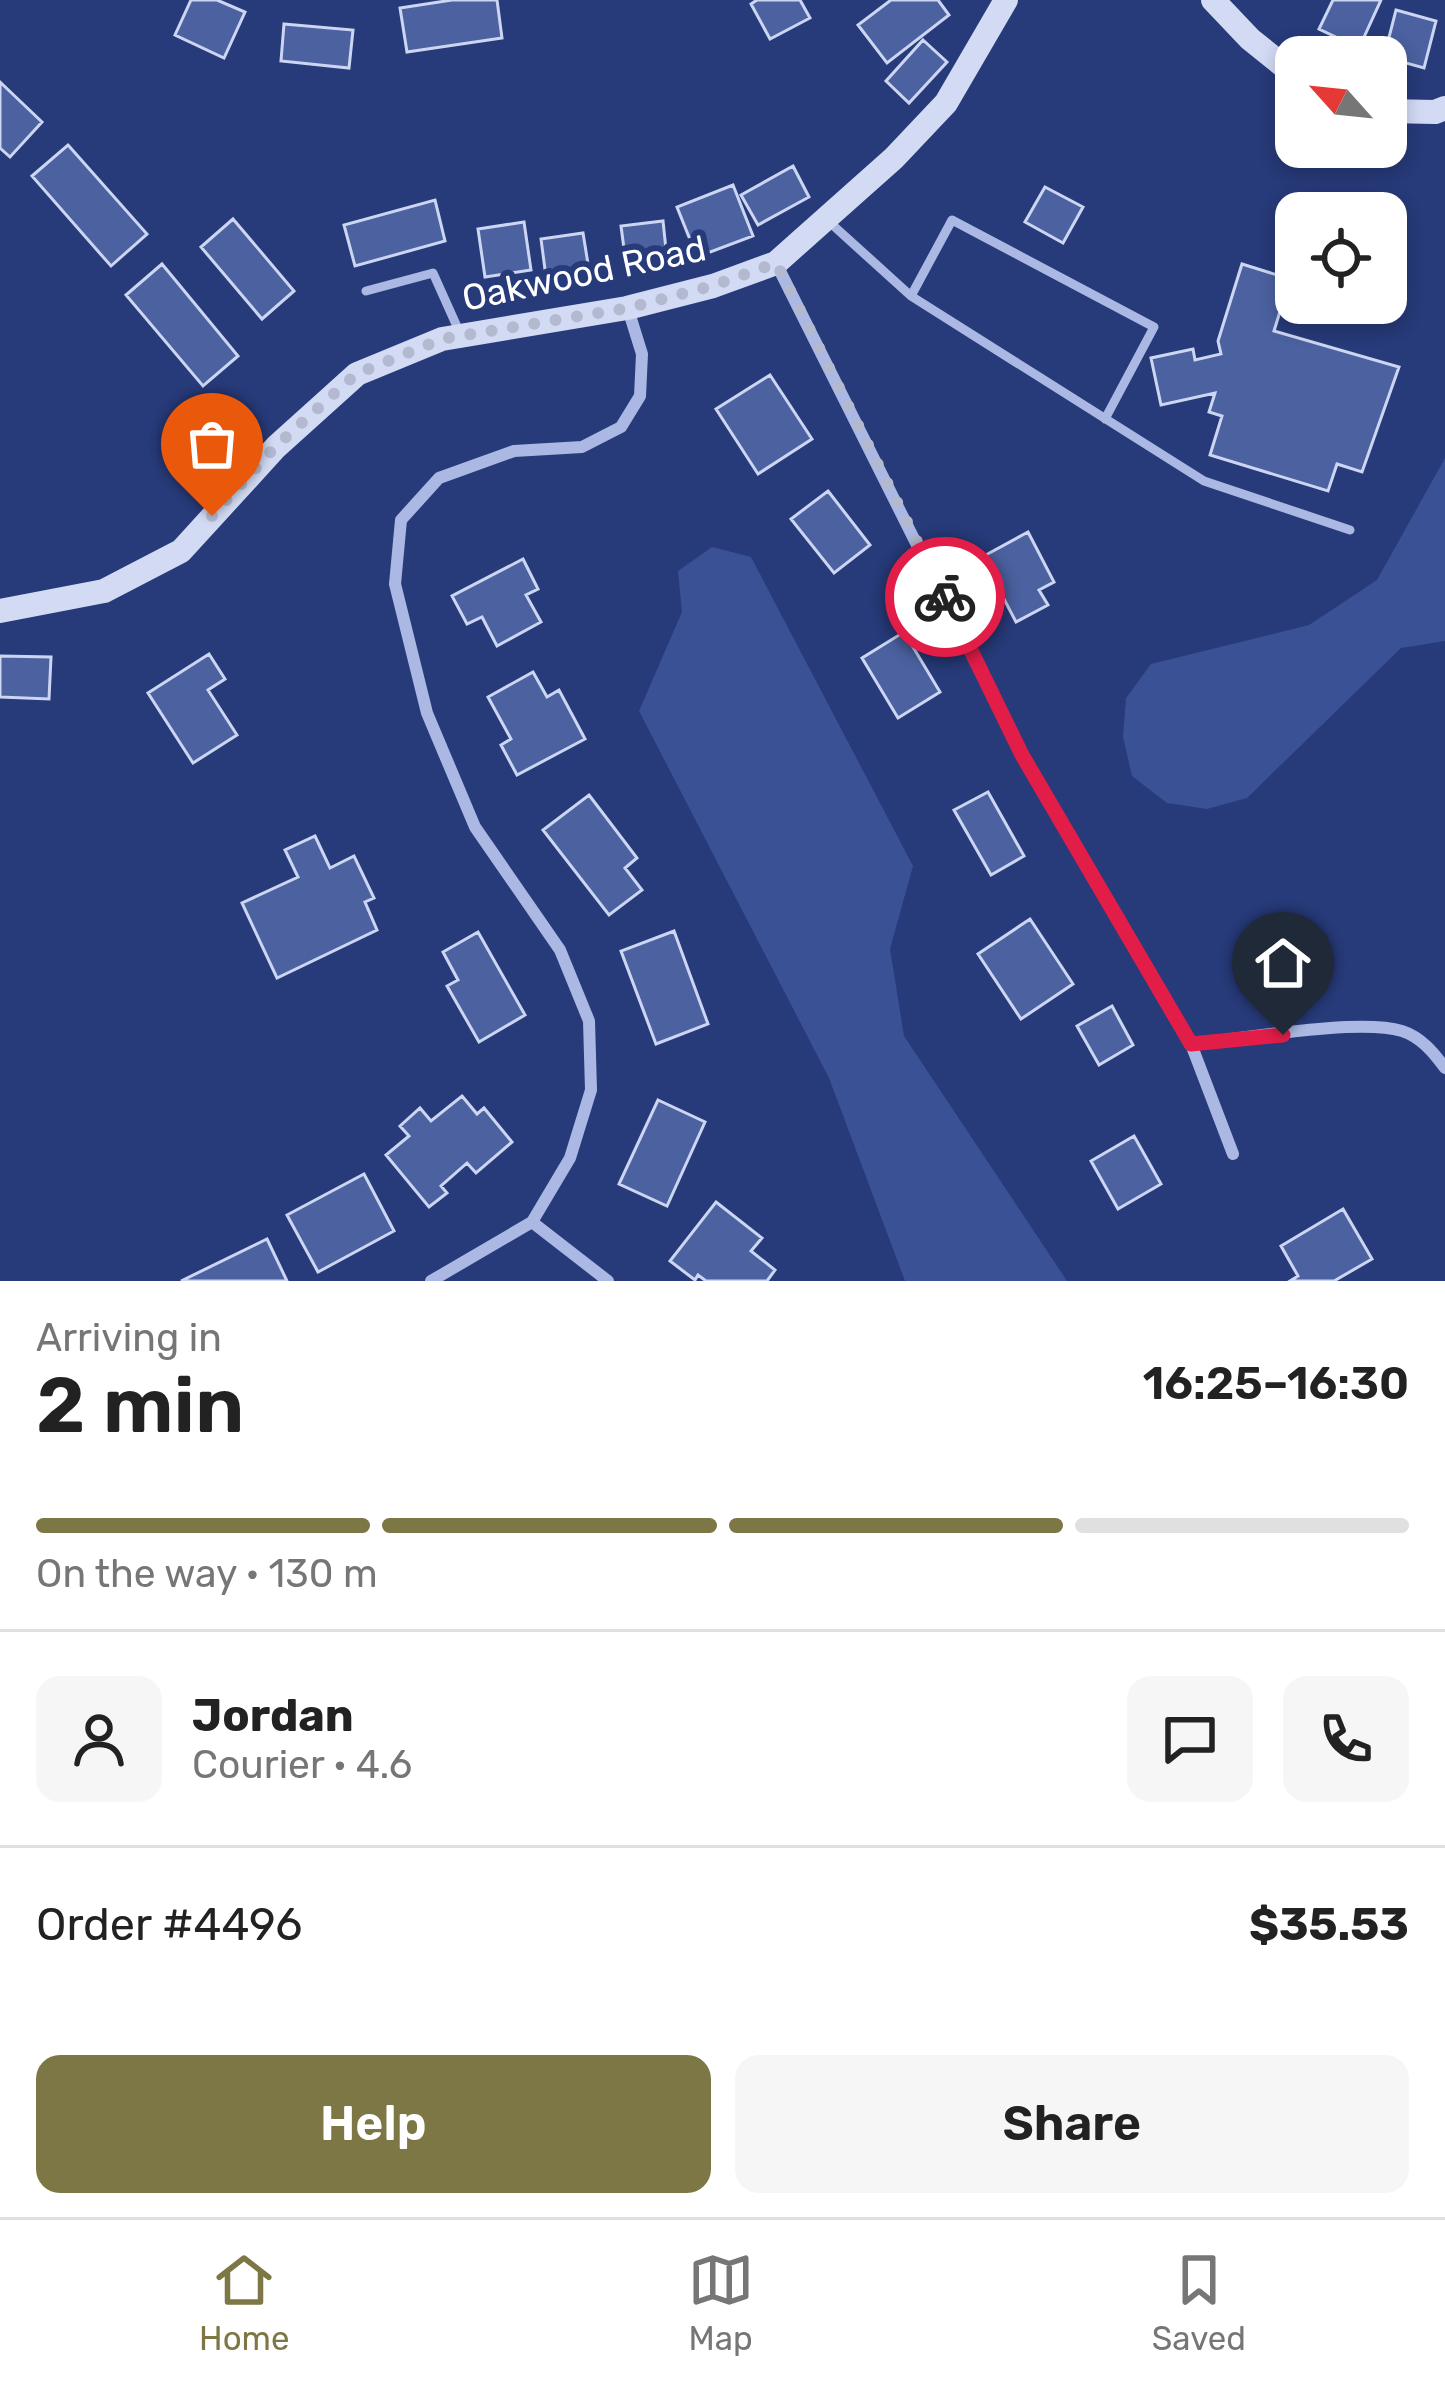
<!DOCTYPE html>
<html lang="en">
<head>
<meta charset="utf-8">
<style>
  :root { --surface:#fff; --page:#f6f6f6; --text:#222; --muted:#767676; --line:#e0e0e0; --accent:#7c7745 }
  body { margin:0; font-family:Rubik,sans-serif; background:var(--page); color:var(--text); height:100vh; display:flex; flex-direction:column; font-size:45px; white-space:nowrap }
  * { box-sizing:border-box; margin:0 }
  p { font-size:39px; color:var(--muted) }
  .icon { flex:none; width:66px; height:66px; fill:none; stroke:currentColor; stroke-width:2; stroke-linecap:round; stroke-linejoin:round }
  .map { position:relative; height:1281px; overflow:hidden }
  .side { display:flex; flex-direction:column; background:var(--surface); flex:1 }
  .side>* { flex:none }
  .needle { width:78px; rotate:297deg }
  .fabs { position:absolute; left:1275px; top:36px; display:grid; gap:24px }
  .fabs a { display:grid; place-items:center; width:132px; height:132px; border-radius:24px; background:var(--surface); box-shadow:0 6px 18px #0003; font-size:60px }
  .pin { position:absolute; display:grid; place-items:center; width:102px; height:102px; color:#fff; margin:-123px -51px; border-radius:50% 50% 50% 0; rotate:-45deg; box-shadow:0 0 12px #0007 }
  .pin .icon { rotate:45deg }
  .courier { position:absolute; display:grid; place-items:center; width:120px; height:120px; margin:-60px; border:9px solid #e11d48; border-radius:50%; background:#fff; color:#222; box-shadow:0 3px 15px #0007 }
  .summary em { font-style:normal; font-weight:600 }
  .summary div { display:flex; flex-direction:column-reverse }
  .summary { display:flex; align-items:center; justify-content:space-between; height:204px; padding:0 36px }
  h1 { font-size:78px; font-weight:600; line-height:90px }
  .bar { display:grid; grid-template-columns:repeat(4,1fr); gap:18px 12px; align-content:center; height:144px; padding:0 36px }
  .bar i { height:15px; border-radius:9px; background:var(--line) }
  .bar .on { background:var(--accent) }
  .bar p { grid-column:span 4 }
  .line { display:flex; align-items:center; gap:30px; padding:0 36px; border-top:3px solid var(--line) }
  .line div { flex:1 }
  .round { display:grid; place-items:center; flex:none; width:126px; height:126px; border-radius:24px; background:var(--page) }
  .button { display:flex; gap:24px; margin-top:auto; padding:24px 36px }
  .button a { flex:1; height:138px; border-radius:24px; background:var(--accent); color:#fff; font-size:48px; font-weight:600; line-height:138px; text-align:center }
  .button a+a { background:var(--page); color:var(--text) }
  .dock { display:flex; justify-content:space-around; align-items:center; height:168px; border-top:3px solid var(--line); background:var(--surface); font-size:33px; color:var(--muted) }
  .dock a { display:grid; justify-items:center; gap:6px }
  .dock .on { color:var(--accent) }
  .map>svg:first-child { display:block }
  .green { fill:#3b5196 }
  .building { fill:#4b61a0; stroke:#ccd6f3; stroke-width:3 }
  .lines { fill:none; stroke-linecap:round; stroke-linejoin:round }
  .lane { stroke:#aab8e3; stroke-width:9 }
  .street { stroke:#aab8e3; stroke-width:12 }
  .secondary { stroke:#d2daf4; stroke-width:24 }
  .done { stroke:#b3bad0; stroke-width:12; stroke-dasharray:0 21.6 }
  .route { stroke:#e11d48; stroke-width:15 }
  .labels { text-anchor:middle; dominant-baseline:central; stroke-width:12; stroke-linejoin:round; paint-order:stroke }
  .street-label { font-size:36px; fill:#fff; stroke:#273a79 }
</style>
</head>
<body>
<div class="map">
<svg width="1445" height="1281" viewBox="0 0 1445 1281">
  <rect width="100%" height="100%" fill="#273a79"/>
  <path class="green" d="M 1445,458 L 1445,641 L 1401,648 L 1247,798 L 1207,809 L 1167,803 L 1132,776 L 1123,737 L 1126,698 L 1151,664 L 1309,625 L 1377,580 Z
    M 712,547 L 751,557 L 913,866 L 890,949 L 904,1036 L 1067,1281 L 905,1281 L 829,1078 L 639,711 L 682,612 L 678,571 Z"/>
  <path class="building" d="M 191,0 L 217,0 L 245,12 L 224,58 L 175,35 Z
    M 452,0 L 497,0 L 502,38 L 407,52 L 400,8 Z
    M 757,0 L 800,0 L 810,18 L 770,39 L 751,4 Z
    M 891,0 L 938,0 L 949,15 L 887,63 L 858,25 Z
    M 1333,0 L 1381,0 L 1359,48 L 1319,29 Z
    M 1396,10 L 1436,21 L 1424,68 L 1384,57 Z
    M 284,24 L 353,30 L 349,68 L 281,61 Z
    M 923,40 L 947,62 L 909,103 L 886,81 Z
    M 0,82 L 42,122 L 10,157 L 0,148 Z
    M 68,145 L 147,234 L 111,266 L 32,176 Z
    M 793,166 L 809,197 L 758,225 L 741,195 Z
    M 733,185 L 753,236 L 697,257 L 677,207 Z
    M 1045,187 L 1083,207 L 1063,243 L 1025,222 Z
    M 435,200 L 445,241 L 355,266 L 344,225 Z
    M 233,219 L 294,291 L 262,319 L 201,247 Z
    M 663,221 L 667,259 L 626,264 L 621,226 Z
    M 524,222 L 531,270 L 485,277 L 478,229 Z
    M 583,233 L 589,270 L 546,277 L 541,239 Z
    M 162,264 L 238,356 L 203,386 L 126,295 Z
    M 1242,264 L 1290,279 L 1274,331 L 1399,367 L 1362,472 L 1337,464 L 1328,491 L 1210,455 L 1222,416 L 1209,412 L 1215,393 L 1161,405 L 1151,358 L 1193,349 L 1195,360 L 1221,354 L 1218,341 Z
    M 770,375 L 812,439 L 758,474 L 716,409 Z
    M 828,491 L 870,545 L 834,573 L 791,519 Z
    M 1028,532 L 1054,582 L 1039,590 L 1048,605 L 1016,622 L 982,557 Z
    M 523,559 L 538,589 L 526,595 L 541,622 L 497,646 L 482,617 L 467,624 L 452,596 Z
    M 904,632 L 940,692 L 898,718 L 862,658 Z
    M 209,654 L 225,679 L 208,690 L 237,735 L 193,763 L 148,693 Z
    M 0,656 L 51,657 L 49,699 L 0,697 Z
    M 533,672 L 547,697 L 559,690 L 585,739 L 517,775 L 501,745 L 511,739 L 488,697 Z
    M 988,792 L 1024,856 L 991,875 L 954,810 Z
    M 589,795 L 637,858 L 625,868 L 642,890 L 609,915 L 543,830 Z
    M 315,836 L 330,868 L 354,856 L 374,898 L 365,902 L 377,930 L 277,978 L 242,903 L 298,877 L 285,850 Z
    M 1030,919 L 1073,984 L 1021,1019 L 978,954 Z
    M 674,931 L 708,1024 L 656,1044 L 621,951 Z
    M 478,932 L 525,1015 L 479,1042 L 447,986 L 458,980 L 443,952 Z
    M 1112,1006 L 1133,1045 L 1099,1065 L 1077,1026 Z
    M 462,1096 L 477,1114 L 484,1108 L 512,1142 L 476,1173 L 467,1163 L 441,1186 L 447,1193 L 429,1207 L 386,1155 L 409,1136 L 400,1126 L 420,1108 L 431,1121 Z
    M 658,1100 L 705,1122 L 667,1206 L 619,1184 Z
    M 1134,1136 L 1161,1184 L 1118,1209 L 1091,1161 Z
    M 364,1174 L 394,1231 L 318,1272 L 287,1215 Z
    M 716,1202 L 762,1238 L 751,1251 L 775,1270 L 767,1281 L 706,1281 L 698,1275 L 695,1280 L 670,1261 Z
    M 1343,1209 L 1372,1259 L 1334,1281 L 1290,1281 L 1298,1276 L 1281,1246 Z
    M 267,1239 L 287,1281 L 181,1281 Z"/>
  <g class="lines">
    <path class="lane" d="M 826,219 L 911,296 L 1204,481 L 1350,530
      M 366,291 L 433,273 L 459,331
      M 911,296 L 952,220 L 1154,327 L 1105,419"/>
    <path class="street" d="M 776,263 L 1022,755 L 1191,1044 L 1233,1154
      M 1191,1044 C 1242,1039 1358,1018 1402,1031 C 1421,1037 1434,1053 1445,1068
      M 532,1222 L 608,1281
      M 431,1281 L 532,1222 L 570,1158 L 591,1090 L 589,1021 L 560,950 L 475,827 L 427,713 L 395,584 L 401,520 L 439,478 L 514,451 L 582,447 L 621,427 L 640,396 L 642,354 L 628,309"/>
    <path class="secondary" d="M 1213,0 L 1250,39 L 1296,76
      M 1386,111 L 1435,112 L 1445,108
      M 0,611 L 104,591 L 181,551 L 276,447 L 357,374 L 442,339 L 627,308 L 713,286 L 776,263 L 894,158 L 946,103 L 1006,0"/>
  </g>
  <g class="lines">
    <path class="done" d="M 212,516 L 275,447 L 356,374 L 442,339 L 628,308 L 712,286 L 776,263 L 945,597"/>
    <path class="route" d="M 945,597 L 1022,755 L 1191,1044 L 1283,1035"/>
  </g>
  <g class="labels">
    <g class="street-label">
      <text transform="translate(584 273) rotate(-12)">Oakwood Road</text>
    </g>
  </g>
</svg>
<div class="fabs">
<a><svg class="needle" viewBox="-14 -14 28 28"><path d="M0-13l5 13h-10z" fill="#e53935"/><path d="M0 13l5-13h-10z" fill="#767676"/></svg></a>
<a><svg class="icon" aria-label="locate" viewBox="0 0 24 24"><circle cx="12" cy="12" r="6"/><path d="M12 2v4M12 18v4M2 12h4M18 12h4"/></svg></a>
</div>
<div class="pin" style="left:212px;top:516px;background:#ea580c"><svg class="icon" aria-label="bag" viewBox="0 0 24 24"><path d="M5 8h14l-1 12H6zM9 8a3 3 0 0 1 6 0"/></svg></div>
<div class="pin" style="left:1283px;top:1035px;background:#1f2937"><svg class="icon" aria-label="home" viewBox="0 0 24 24"><path d="M3 11l9-7 9 7M6 9v11h12V9"/></svg></div>
<div class="courier" style="left:945px;top:597px"><svg class="icon" aria-label="bike" viewBox="0 0 24 24"><circle cx="6" cy="16" r="4"/><circle cx="18" cy="16" r="4"/><path d="M6 16l4-8h5l3 8M10 8l3 8H6M13 5h3"/></svg></div>
</div>
<section class="side">
<div class="summary"><div><h1>2 min</h1><p>Arriving in</p></div><em>16:25–16:30</em></div>
<div class="bar"><i class="on"></i><i class="on"></i><i class="on"></i><i></i><p>On the way · 130 m</p></div>
<div class="line" style="height:216px"><a class="round"><svg class="icon" aria-label="person" viewBox="0 0 24 24"><circle cx="12" cy="8" r="4"/><path d="M4 21q1-7 8-7t8 7"/></svg></a><div><b>Jordan</b><p>Courier · 4.6</p></div><a class="round"><svg class="icon" aria-label="chat" viewBox="0 0 24 24"><path d="M4 5h16v11H9l-5 4z"/></svg></a><a class="round"><svg class="icon" aria-label="phone" viewBox="0 0 24 24"><path d="M5 4h4l2 5-3 2q2 4 5 5l2-3 5 2v4C11 20 4 13 5 4z"/></svg></a></div>
<div class="line" style="height:156px"><div>Order #4496</div><b>$35.53</b></div>
<div class="button"><a>Help</a><a>Share</a></div>
</section>
<nav class="dock">
<a class="on"><svg class="icon" aria-label="home" viewBox="0 0 24 24"><path d="M3 11l9-7 9 7M6 9v11h12V9"/></svg>Home</a>
<a><svg class="icon" aria-label="map" viewBox="0 0 24 24"><path d="M3 6l6-2 6 2 6-2v14l-6 2-6-2-6 2zM9 4v14M15 6v14"/></svg>Map</a>
<a><svg class="icon" aria-label="saved" viewBox="0 0 24 24"><path d="M7 4h10v16l-5-4-5 4z"/></svg>Saved</a>
</nav>
</body>
</html>
